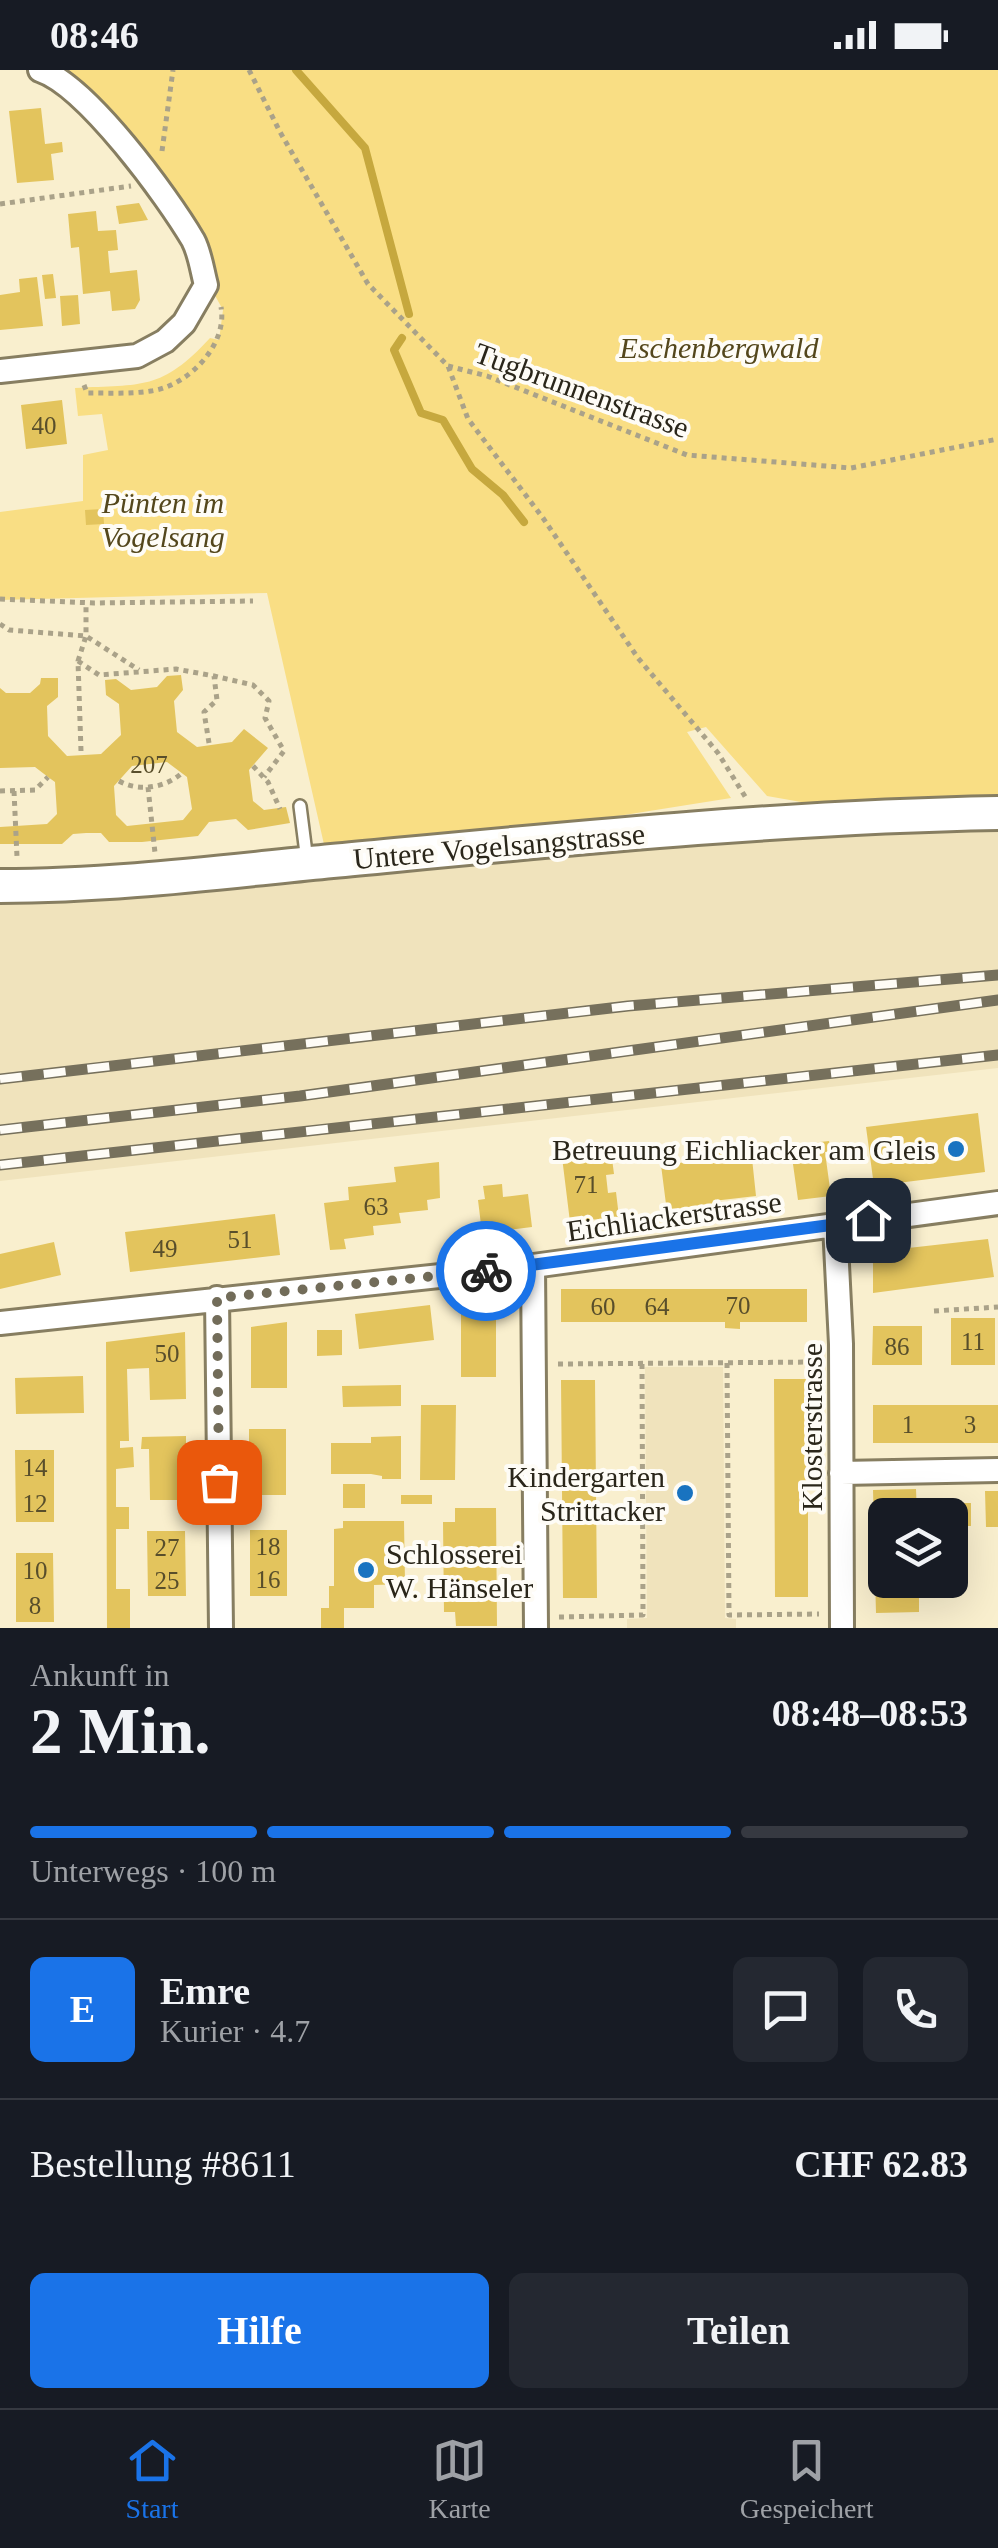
<!DOCTYPE html>
<html lang="de">
<head>
<meta charset="utf-8">
<style>
  :root { --surface:#171b24; --page:#242831; --text:#f1f3f6; --muted:#9ea1a6; --line:#363941; --accent:#1a73e8 }
  body { margin:0; font-family:Georgia,serif; background:var(--page); color:var(--text); height:100vh; display:flex; flex-direction:column; font-size:38px; white-space:nowrap }
  * { box-sizing:border-box; margin:0 }
  p { font-size:32px; color:var(--muted) }
  .icon { flex:none; width:55px; height:55px; fill:none; stroke:currentColor; stroke-width:2; stroke-linecap:round; stroke-linejoin:round }
  .map { position:relative; height:1558px; overflow:hidden }
  .side { display:flex; flex-direction:column; background:var(--surface); flex:1 }
  .side>* { flex:none }
  .tools { position:absolute; left:868px; top:1428px; display:grid; gap:20px }
  .tools a { display:grid; place-items:center; width:100px; height:100px; border-radius:15px; background:var(--surface); box-shadow:0 10px 40px #0002; font-size:50px }
  .pin { position:absolute; display:grid; place-items:center; width:85px; height:85px; color:#fff; margin:-42px; border-radius:20px; box-shadow:0 5px 15px #0006 }
  .courier { position:absolute; display:grid; place-items:center; width:100px; height:100px; margin:-50px; border:8px solid #1a73e8; border-radius:50%; background:#fff; color:#222; box-shadow:0 2px 12px #0007 }
  .overview em { font-style:normal; font-weight:700 }
  .overview div { display:flex; flex-direction:column-reverse }
  .overview { display:flex; align-items:center; justify-content:space-between; height:170px; padding:0 30px }
  h1 { font-size:65px; font-weight:700; line-height:75px }
  .bar { display:grid; grid-template-columns:repeat(4,1fr); gap:15px 10px; align-content:center; height:120px; padding:0 30px }
  .bar i { height:12px; border-radius:8px; background:var(--line) }
  .bar .current { background:var(--accent) }
  .bar p { grid-column:span 4 }
  .line { display:flex; align-items:center; gap:25px; padding:0 30px; border-top:2px solid var(--line) }
  .line div { flex:1 }
  .round { display:grid; place-items:center; flex:none; width:105px; height:105px; border-radius:15px; background:var(--page) }
  .action { display:flex; gap:20px; margin-top:auto; padding:20px 30px }
  .action a { flex:1; height:115px; border-radius:15px; background:var(--accent); color:#fff; font-size:40px; font-weight:700; line-height:115px; text-align:center }
  .action a+a { background:var(--page); color:var(--text) }
  .status { display:flex; justify-content:space-between; align-items:center; height:70px; padding:0 50px; background:var(--surface); direction:ltr }
  .status svg { height:28px; fill:currentColor }
  .menu { display:flex; justify-content:space-around; align-items:center; height:140px; border-top:2px solid var(--line); background:var(--surface); font-size:28px; color:var(--muted) }
  .menu a { display:grid; justify-items:center; gap:5px }
  .menu .current { color:var(--accent) }
  .map>svg:first-child { display:block }
  .built { fill:#f0e3bc }
  .green { fill:#f9de84 }
  .lines { fill:none; stroke-linecap:round; stroke-linejoin:round }
  .stream { stroke:#c6a83e; stroke-width:8 }
  .building { fill:#e3c45d; fill-rule:evenodd }
  .lane-casing { stroke:#877e61; stroke-width:16 }
  .street-casing { stroke:#877e61; stroke-width:28 }
  .secondary-casing { stroke:#877e61; stroke-width:38 }
  .path { stroke:#aaa289; stroke-width:5; stroke-dasharray:5 5; stroke-linecap:butt }
  .lane { stroke:#fff; stroke-width:11 }
  .street { stroke:#fff; stroke-width:22 }
  .secondary { stroke:#fff; stroke-width:32 }
  .rail-casing { stroke:#76705c; stroke-width:11 }
  .rail { stroke:#fefcf6; stroke-width:8; stroke-dasharray:22; stroke-linecap:butt }
  .done { stroke:#726c59; stroke-width:10; stroke-dasharray:0 18 }
  .route { stroke:#1a73e8; stroke-width:12 }
  .poi-dot { fill:#1973c0; stroke:#fefcf6; stroke-width:4 }
  .labels { text-anchor:middle; dominant-baseline:central; stroke-width:8; stroke-linejoin:round; paint-order:stroke }
  .number-label { font-size:25px; fill:#584e2b }
  .park-label { font-size:30px; font-style:italic; fill:#54471c; stroke:#fefcf6 }
  .street-label { font-size:30px; fill:#2a261a; stroke:#fefcf6 }
  .poi-label { font-size:30px; fill:#2a261a; stroke:#fefcf6; text-anchor:end }
</style>
</head>
<body>
<div class="status"><b>08:46</b><svg viewBox="0 0 49 12"><path d="M0 12V9h3v3zM5 12V6h3v6zM10 12V3h3v9zM15 12V0h3v12zM26 1h20v11H26zM47 4h2v5h-2z"/></svg></div>
<div class="map">
<svg width="998" height="1558" viewBox="0 0 998 1558">
  <rect width="100%" height="100%" fill="#f9efce"/>
  <path class="built" d="M 998,743 L 998,998 L 0,1111 L 0,816 Z
    M 645,1297 L 723,1297 L 725,1548 L 736,1549 L 736,1558 L 627,1558 L 627,1549 L 647,1548 Z"/>
  <path class="green" d="M 40,0 L 998,0 L 998,743 L 875,745 L 767,726 L 706,657 L 687,662 L 731,728 L 328,792 L 267,523 L 0,530 L 0,442 L 83,431 L 83,385 L 108,380 L 102,344 L 78,346 L 75,318 C 143,314 161,321 210,268 L 219,270 L 223,240 L 153,113 Z"/>
  <g class="lines">
    <path class="stream" d="M 296,0 L 365,78 L 409,244
      M 402,268 L 394,280 L 421,343 L 443,350 L 472,399 L 503,425 L 524,452"/>
  </g>
  <path class="building" d="M 41,38 L 45,74 L 62,72 L 63,82 L 51,84 L 54,110 L 17,113 L 9,41 Z
    M 139,133 L 148,150 L 119,154 L 116,136 Z
    M 96,141 L 98,161 L 116,160 L 118,180 L 108,181 L 110,203 L 137,200 L 140,230 L 135,239 L 112,241 L 110,221 L 83,224 L 79,177 L 71,178 L 68,144 Z
    M 53,204 L 56,228 L 45,229 L 42,205 Z
    M 37,207 L 43,256 L 0,260 L 0,225 L 20,222 L 19,209 Z
    M 78,225 L 80,254 L 62,256 L 60,226 Z
    M 62,330 L 67,374 L 26,379 L 21,335 Z
    M 103,439 L 104,454 L 86,455 L 85,440 Z
    M 181,605 L 183,620 L 174,631 L 177,662 L 197,677 L 232,672 L 244,659 L 268,678 L 249,700 L 253,731 L 264,740 L 286,737 L 290,753 L 248,760 L 236,749 L 209,752 L 198,766 L 142,772 L 109,772 L 101,763 L 86,763 L 73,764 L 62,774 L 0,774 L 0,757 L 47,754 L 57,744 L 55,712 L 48,707 L 35,697 L 0,698 L 0,618 L 6,623 L 30,623 L 40,614 L 41,608 L 58,608 L 58,627 L 47,636 L 48,666 L 67,686 L 101,684 L 121,665 L 119,634 L 106,625 L 105,610 L 116,609 L 131,620 L 157,617 L 167,606 ZM 167,692 L 187,707 L 192,739 L 183,750 L 127,756 L 116,745 L 114,716 L 132,696 Z
    M 978,1043 L 985,1102 L 874,1116 L 866,1057 Z
    M 829,1071 L 831,1082 L 825,1082 L 831,1126 L 798,1130 L 792,1087 L 812,1084 L 811,1073 Z
    M 751,1079 L 756,1126 L 713,1131 L 714,1137 L 667,1142 L 661,1095 L 706,1090 L 706,1085 Z
    M 611,1081 L 614,1104 L 606,1105 L 608,1123 L 616,1122 L 619,1147 L 570,1152 L 562,1087 Z
    M 439,1092 L 440,1128 L 427,1130 L 428,1140 L 399,1143 L 401,1153 L 373,1156 L 374,1165 L 344,1169 L 346,1179 L 330,1180 L 324,1133 L 349,1130 L 348,1117 L 396,1112 L 394,1097 Z
    M 502,1114 L 503,1127 L 528,1124 L 532,1157 L 482,1163 L 478,1130 L 485,1129 L 483,1116 Z
    M 275,1144 L 280,1185 L 130,1202 L 125,1162 Z
    M 988,1169 L 994,1207 L 873,1223 L 873,1182 Z
    M 54,1172 L 61,1205 L 0,1219 L 0,1184 Z
    M 561,1219 L 807,1219 L 807,1252 L 740,1252 L 740,1259 L 725,1258 L 725,1252 L 561,1252 Z
    M 461,1231 L 496,1231 L 496,1307 L 461,1307 Z
    M 430,1235 L 434,1270 L 359,1279 L 355,1244 Z
    M 951,1248 L 995,1248 L 995,1295 L 951,1295 Z
    M 287,1252 L 287,1318 L 251,1318 L 251,1257 Z
    M 873,1256 L 922,1256 L 922,1295 L 872,1295 Z
    M 317,1260 L 342,1260 L 342,1285 L 317,1286 Z
    M 185,1262 L 186,1329 L 150,1330 L 149,1298 L 127,1299 L 129,1371 L 120,1371 L 120,1378 L 133,1377 L 134,1397 L 116,1399 L 116,1437 L 129,1437 L 129,1459 L 116,1459 L 116,1519 L 130,1519 L 130,1558 L 107,1558 L 106,1272 Z
    M 83,1306 L 84,1343 L 16,1344 L 15,1308 Z
    M 774,1309 L 808,1309 L 808,1527 L 775,1527 Z
    M 561,1310 L 595,1310 L 597,1528 L 563,1528 Z
    M 401,1315 L 401,1336 L 343,1337 L 342,1316 Z
    M 421,1335 L 456,1335 L 455,1410 L 420,1410 Z
    M 873,1335 L 998,1335 L 998,1373 L 873,1373 Z
    M 249,1359 L 286,1359 L 286,1425 L 249,1425 Z
    M 186,1366 L 186,1430 L 150,1430 L 149,1379 L 141,1379 L 142,1367 Z
    M 401,1366 L 401,1409 L 382,1409 L 382,1406 L 371,1404 L 331,1404 L 331,1373 L 371,1373 L 371,1367 Z
    M 15,1380 L 54,1380 L 54,1452 L 16,1452 Z
    M 343,1414 L 365,1414 L 365,1438 L 343,1438 Z
    M 916,1419 L 917,1445 L 885,1445 L 885,1456 L 874,1456 L 873,1420 Z
    M 985,1421 L 998,1421 L 998,1457 L 986,1457 Z
    M 401,1425 L 432,1425 L 432,1434 L 401,1434 Z
    M 952,1433 L 971,1433 L 971,1456 L 953,1456 Z
    M 455,1438 L 496,1438 L 497,1556 L 456,1556 L 455,1542 L 444,1542 L 443,1452 L 455,1452 Z
    M 343,1451 L 404,1451 L 405,1514 L 374,1515 L 374,1538 L 344,1538 L 344,1558 L 321,1558 L 321,1538 L 329,1538 L 329,1516 L 334,1516 L 334,1459 L 343,1458 Z
    M 250,1460 L 287,1460 L 287,1526 L 250,1526 Z
    M 147,1461 L 185,1461 L 186,1526 L 148,1526 Z
    M 16,1483 L 53,1483 L 54,1552 L 16,1552 Z
    M 875,1507 L 919,1510 L 919,1542 L 876,1543 Z"/>
  <g class="lines">
    <g class="lane-casing">
      <path id="lane" d="M 300,736 L 307,791"/>
    </g>
    <g class="street-casing">
      <path id="street" d="M 0,301 L 137,286 L 165,271 L 184,253 L 206,215 C 202,200 200,183 193,170 C 167,126 87,16 40,0
        M 835,1155 L 841,1274 L 842,1558
        M 533,1196 L 536,1558
        M 217,1228 L 221,1558
        M 0,1253 L 533,1196 L 998,1133
        M 841,1403 L 998,1400"/>
    </g>
    <g class="secondary-casing">
      <path id="secondary" d="M 0,816 C 112,816 221,802 332,791 C 554,770 776,747 998,743"/>
    </g>
    <path class="path" d="M 249,0 L 280,62 L 368,214 L 448,296 L 468,349 L 543,448 L 638,588 L 718,683 L 746,728
      M 162,81 L 173,0
      M 0,134 L 131,116
      M 448,296 L 487,306 L 687,385 L 851,398 L 998,369
      M 84,315 L 87,323 C 108,323 131,324 151,321 C 188,316 228,275 221,237
      M 0,529 L 94,533 L 253,531
      M 0,554 L 9,560 L 86,566 L 139,600
      M 78,591 L 99,605 L 176,599 L 214,606 L 253,615 L 269,631 L 265,648 L 284,681 L 264,707
      M 209,673 L 204,642 L 217,630 L 214,606
      M 81,681 L 78,591 L 86,566 L 86,533
      M 253,696 L 268,712 L 280,739
      M 119,711 C 139,722 165,718 182,703
      M 148,717 L 155,783
      M 0,721 L 35,720 L 48,707
      M 14,721 L 17,787
      M 934,1241 L 998,1237
      M 727,1293 L 729,1545 L 819,1544
      M 558,1294 L 817,1292
      M 559,1547 L 643,1545 L 642,1293"/>
    <use href="#lane" class="lane"/>
    <use href="#street" class="street"/>
    <use href="#secondary" class="secondary"/>
    <g class="rail-casing">
      <path id="rail" d="M 0,1009 L 628,936 L 998,905
        M 0,1060 L 300,1026 L 998,930
        M 0,1095 L 998,985"/>
    </g>
    <use href="#rail" class="rail"/>
  </g>
  <g class="lines">
    <path class="done" d="M 219,1412 L 217,1228 L 486,1201"/>
    <path class="route" d="M 486,1201 L 868,1150"/>
  </g>
  <g class="poi-dot">
    <circle cx="956" cy="1079" r="10"/>
    <circle cx="685" cy="1423" r="10"/>
    <circle cx="366" cy="1500" r="10"/>
  </g>
  <g class="labels">
    <g class="number-label">
      <text x="44" y="355">40</text>
      <text x="149" y="694">207</text>
      <text x="586" y="1114">71</text>
      <text x="376" y="1136">63</text>
      <text x="240" y="1169">51</text>
      <text x="165" y="1178">49</text>
      <text x="738" y="1235">70</text>
      <text x="603" y="1236">60</text>
      <text x="657" y="1236">64</text>
      <text x="973" y="1271">11</text>
      <text x="897" y="1276">86</text>
      <text x="167" y="1283">50</text>
      <text x="908" y="1354">1</text>
      <text x="970" y="1354">3</text>
      <text x="35" y="1397">14</text>
      <text x="35" y="1433">12</text>
      <text x="268" y="1476">18</text>
      <text x="167" y="1477">27</text>
      <text x="35" y="1500">10</text>
      <text x="268" y="1509">16</text>
      <text x="167" y="1510">25</text>
      <text x="35" y="1535">8</text>
    </g>
    <g class="park-label">
      <text x="719" y="277">Eschenbergwald</text>
      <text x="163" y="432">Pünten im<tspan x="163" dy="34">Vogelsang</tspan></text>
    </g>
    <g class="street-label">
      <text transform="translate(582 320) rotate(20)">Tugbrunnenstrasse</text>
      <text transform="translate(499 776) rotate(-5)">Untere Vogelsangstrasse</text>
      <text transform="translate(674 1146) rotate(-8)">Eichliackerstrasse</text>
      <text transform="translate(811 1357) rotate(-90)">Klosterstrasse</text>
    </g>
    <g class="poi-label">
      <text x="936" y="1079">Betreuung Eichliacker am Gleis</text>
      <text x="665" y="1406">Kindergarten<tspan x="665" dy="34">Strittacker</tspan></text>
      <text x="386" y="1483" text-anchor="start">Schlosserei<tspan x="386" dy="34">W. Hänseler</tspan></text>
    </g>
  </g>
</svg>
<div class="tools">
<a><svg class="icon" aria-label="layers" viewBox="0 0 24 24"><path d="M12 4l9 5-9 5-9-5zM3 14l9 5 9-5"/></svg></a>
</div>
<div class="pin" style="left:219px;top:1412px;background:#ea580c"><svg class="icon" aria-label="bag" viewBox="0 0 24 24"><path d="M5 8h14l-1 12H6zM9 8a3 3 0 0 1 6 0"/></svg></div>
<div class="pin" style="left:868px;top:1150px;background:#1f2937"><svg class="icon" aria-label="home" viewBox="0 0 24 24"><path d="M3 11l9-7 9 7M6 9v11h12V9"/></svg></div>
<div class="courier" style="left:486px;top:1201px"><svg class="icon" aria-label="bike" viewBox="0 0 24 24"><circle cx="6" cy="16" r="4"/><circle cx="18" cy="16" r="4"/><path d="M6 16l4-8h5l3 8M10 8l3 8H6M13 5h3"/></svg></div>
</div>
<section class="side">
<div class="overview"><div><h1>2 Min.</h1><p>Ankunft in</p></div><em>08:48–08:53</em></div>
<div class="bar"><i class="current"></i><i class="current"></i><i class="current"></i><i></i><p>Unterwegs · 100 m</p></div>
<div class="line" style="height:180px"><b class="round" style="background:var(--accent);color:#fff">E</b><div><b>Emre</b><p>Kurier · 4.7</p></div><a class="round"><svg class="icon" aria-label="chat" viewBox="0 0 24 24"><path d="M4 5h16v11H9l-5 4z"/></svg></a><a class="round"><svg class="icon" aria-label="phone" viewBox="0 0 24 24"><path d="M5 4h4l2 5-3 2q2 4 5 5l2-3 5 2v4C11 20 4 13 5 4z"/></svg></a></div>
<div class="line" style="height:130px"><div>Bestellung #8611</div><b>CHF 62.83</b></div>
<div class="action"><a>Hilfe</a><a>Teilen</a></div>
</section>
<nav class="menu">
<a class="current"><svg class="icon" aria-label="home" viewBox="0 0 24 24"><path d="M3 11l9-7 9 7M6 9v11h12V9"/></svg>Start</a>
<a><svg class="icon" aria-label="map" viewBox="0 0 24 24"><path d="M3 6l6-2 6 2 6-2v14l-6 2-6-2-6 2zM9 4v14M15 6v14"/></svg>Karte</a>
<a><svg class="icon" aria-label="saved" viewBox="0 0 24 24"><path d="M7 4h10v16l-5-4-5 4z"/></svg>Gespeichert</a>
</nav>
</body>
</html>
